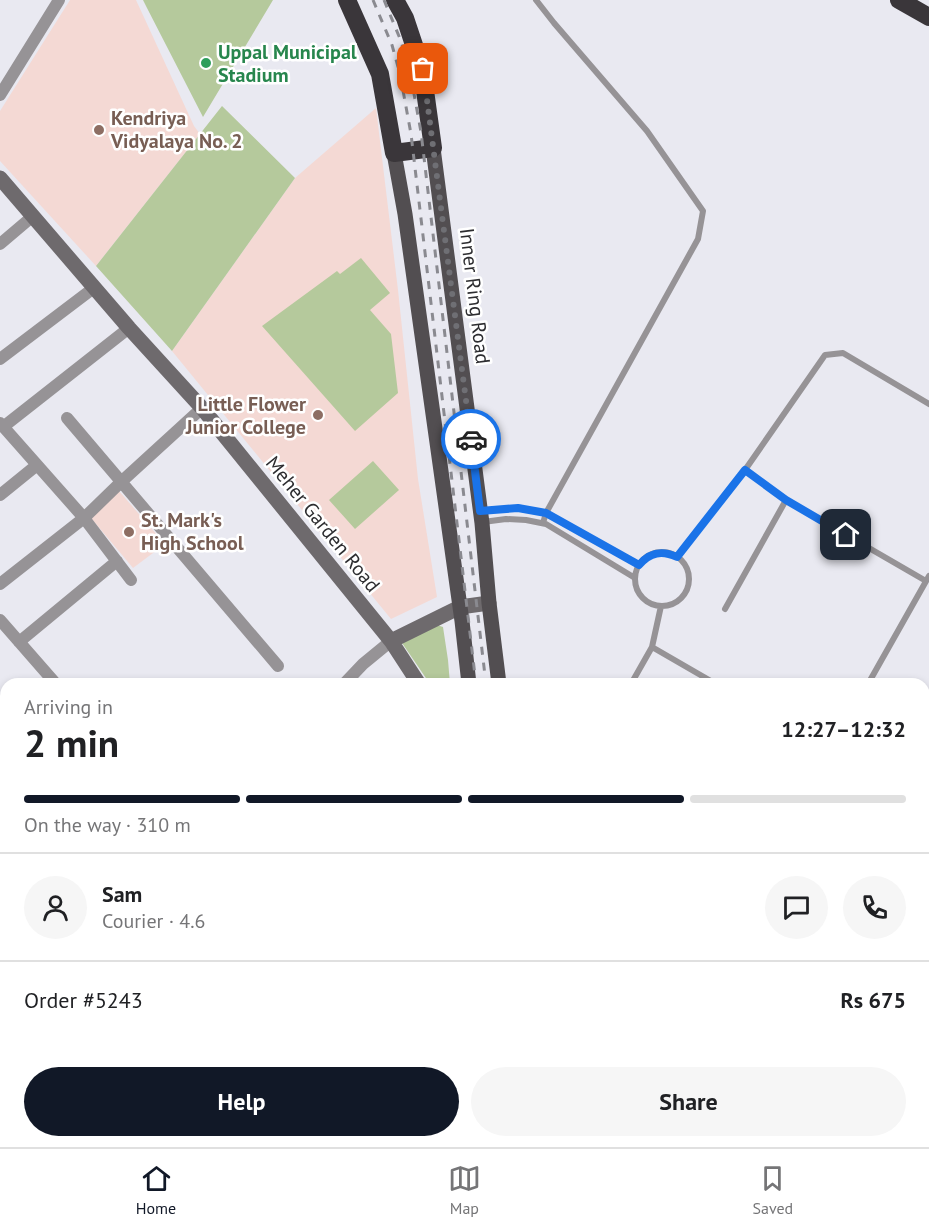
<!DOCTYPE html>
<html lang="en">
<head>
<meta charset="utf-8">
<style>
  :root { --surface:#fff; --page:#f6f6f6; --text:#202124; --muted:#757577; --line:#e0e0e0; --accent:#111827 }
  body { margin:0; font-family:"PT Sans",sans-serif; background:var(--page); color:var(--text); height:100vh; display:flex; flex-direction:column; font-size:22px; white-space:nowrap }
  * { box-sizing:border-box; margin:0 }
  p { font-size:20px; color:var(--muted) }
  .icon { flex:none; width:33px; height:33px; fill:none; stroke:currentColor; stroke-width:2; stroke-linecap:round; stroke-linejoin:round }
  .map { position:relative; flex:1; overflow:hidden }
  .sheet { position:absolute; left:0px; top:678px; width:930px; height:470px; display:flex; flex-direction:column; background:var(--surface); border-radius:18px 18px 0 0; box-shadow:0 3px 9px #0003 }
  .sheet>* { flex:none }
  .pin { position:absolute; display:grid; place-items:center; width:51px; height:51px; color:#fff; margin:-26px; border-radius:12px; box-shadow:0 3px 9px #0006 }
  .courier { position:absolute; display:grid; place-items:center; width:60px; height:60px; margin:-30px; border:4px solid #1a73e8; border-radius:50%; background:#fff; color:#222; box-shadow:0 2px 8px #0007 }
  .head em { font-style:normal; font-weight:800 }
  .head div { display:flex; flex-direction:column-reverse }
  .head { display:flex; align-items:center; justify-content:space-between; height:102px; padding:0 24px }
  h1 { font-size:39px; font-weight:800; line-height:45px }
  .bar { display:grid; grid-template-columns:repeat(4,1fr); gap:9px 6px; align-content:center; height:72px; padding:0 24px }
  .bar i { height:8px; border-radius:4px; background:var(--line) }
  .bar .selected { background:var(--accent) }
  .bar p { grid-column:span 4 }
  .line { display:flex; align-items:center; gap:15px; padding:0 24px; border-top:2px solid var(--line) }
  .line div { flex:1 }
  .round { display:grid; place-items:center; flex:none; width:63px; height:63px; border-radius:32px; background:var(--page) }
  .primary-button { display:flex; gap:12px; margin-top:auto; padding:12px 24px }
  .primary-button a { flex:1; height:69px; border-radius:36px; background:var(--accent); color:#fff; font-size:24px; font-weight:800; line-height:69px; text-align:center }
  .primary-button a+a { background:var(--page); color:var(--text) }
  .dock { display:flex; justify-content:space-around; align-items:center; height:84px; border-top:2px solid var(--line); background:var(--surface); font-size:16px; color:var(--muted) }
  .dock a { display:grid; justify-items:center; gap:3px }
  .dock .selected { color:var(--accent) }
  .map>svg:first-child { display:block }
  .education { fill:#f4d9d4 }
  .green { fill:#b5c99c }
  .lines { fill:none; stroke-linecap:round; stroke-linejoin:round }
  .lane { stroke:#969396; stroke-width:6 }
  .street { stroke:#969396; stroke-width:12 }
  .secondary { stroke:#6e6a6d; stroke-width:15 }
  .primary { stroke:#524e51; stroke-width:15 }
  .highway { stroke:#3a363a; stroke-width:18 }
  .rail { stroke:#8a8a90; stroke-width:3; stroke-dasharray:8 8; stroke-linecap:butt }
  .done { stroke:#6f6f74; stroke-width:6; stroke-dasharray:0 10.8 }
  .route { stroke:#1a73e8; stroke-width:8 }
  .leisure-dot { fill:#2e9e5b; stroke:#fff; stroke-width:2 }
  .education-dot { fill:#8d6e63; stroke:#fff; stroke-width:2 }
  .labels { text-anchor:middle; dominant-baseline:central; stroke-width:5; stroke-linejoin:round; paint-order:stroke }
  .leisure-label { font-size:20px; font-weight:bold; fill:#27864d; stroke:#fff; text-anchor:start }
  .education-label { font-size:20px; font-weight:bold; fill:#785e54; stroke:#fff; text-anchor:start }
  .street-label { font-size:20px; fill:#2d2d30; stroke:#fff }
</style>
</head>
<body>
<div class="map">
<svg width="929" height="1147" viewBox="0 0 929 1147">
  <rect width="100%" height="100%" fill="#e9e9f1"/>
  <path class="education" d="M 70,0 L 136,0 L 194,126 L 200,134 L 96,266 L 0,161 L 0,111 Z
    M 376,108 L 398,290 L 418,479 L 437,597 L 391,619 L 172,351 L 295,178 Z
    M 119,491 L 165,544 L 133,568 L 91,518 Z"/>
  <path class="green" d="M 143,0 L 273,0 L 203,117 L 147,8 Z
    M 222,106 L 295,178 L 172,351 L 96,266 Z
    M 361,258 L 390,293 L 370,310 L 391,334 L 398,393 L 355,431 L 262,326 L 337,271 L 340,274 Z
    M 373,461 L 399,490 L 355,529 L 329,500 Z
    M 437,625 L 443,627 L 448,660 L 450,684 L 430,684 L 400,640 Z"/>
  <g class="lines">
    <path class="lane" d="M 536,0 L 554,23 L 647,131 L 703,211 L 698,239 L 546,513 L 543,523
      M 745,470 L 786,500 L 926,581
      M 481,511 L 518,508 L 546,513 L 639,565
      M 483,522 L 506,519 L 526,520 L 546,524 L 635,578
      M635 579a27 27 0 1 1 54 0a27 27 0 1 1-54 0Z
      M 677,557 L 745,470 L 825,355 L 843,353 L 929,404
      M 725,609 L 786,500
      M 652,647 L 716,684
      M 631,684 L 652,647 L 661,606
      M 868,684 L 929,576
      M 924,803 L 929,806
      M 924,869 L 929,861
      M 738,1147 L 742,1142"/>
    <path class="street" d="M 0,95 L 59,0
      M 0,244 L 33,216
      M 0,359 L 95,287
      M 67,418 L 278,666
      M 0,423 L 84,518 L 131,580
      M 3,427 L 129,328
      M 0,495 L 37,465
      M 0,584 L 84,518 L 121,482 L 202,408
      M 0,620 L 56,684
      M 19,642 L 117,561
      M 344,684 L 363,664 L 391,641
      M 0,734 L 6,741
      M 0,844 L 6,839
      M 0,896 L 6,902
      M 0,982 L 6,986
      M 0,1091 L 6,1088
      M 0,1137 L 6,1134
      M 76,1147 L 90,1142
      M 182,1147 L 194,1142"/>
    <path class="secondary" d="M 0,178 L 129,328 L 202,408 L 391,641 L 419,684
      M 391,641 L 460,607 L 489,603"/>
    <path class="primary" d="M 433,148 L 482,523 L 489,603 L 499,684
      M 394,153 L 405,214 L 462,621 L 469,684
      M 527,1142 L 528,1147
      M 552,1142 L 553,1147"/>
    <path class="highway" d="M 347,0 L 380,74 L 394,153 L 433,148 L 422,69 L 405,18 L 395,0
      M 899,0 L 929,17"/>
    <path class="rail" d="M 373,0 L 392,45 L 400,74 L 411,134 L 476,684
      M 384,0 L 401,41 L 410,72 L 421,132 L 486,684
      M 530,1142 L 530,1147
      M 540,1142 L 541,1147"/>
  </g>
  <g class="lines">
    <path class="done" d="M 423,69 L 471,439"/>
    <path class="route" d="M 471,439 L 480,511 L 518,508 L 546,513 L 639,565 C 650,552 662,550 677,557 L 745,470 L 786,500 L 846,535"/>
  </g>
  <circle class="leisure-dot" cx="206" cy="63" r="6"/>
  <g class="education-dot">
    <circle cx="99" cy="130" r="6"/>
    <circle cx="318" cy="415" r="6"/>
    <circle cx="129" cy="532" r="6"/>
  </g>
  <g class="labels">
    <g class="leisure-label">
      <text x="218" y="52">Uppal Municipal<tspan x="218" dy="23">Stadium</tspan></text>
    </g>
    <g class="education-label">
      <text x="111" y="118">Kendriya<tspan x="111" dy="23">Vidyalaya No. 2</tspan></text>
      <text x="306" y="404" text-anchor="end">Little Flower<tspan x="306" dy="23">Junior College</tspan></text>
      <text x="141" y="520">St. Mark's<tspan x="141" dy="23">High School</tspan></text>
    </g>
    <g class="street-label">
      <text transform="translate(475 296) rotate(83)">Inner Ring Road</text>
      <text transform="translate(323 524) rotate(51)">Meher Garden Road</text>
    </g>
  </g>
</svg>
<div class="pin" style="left:423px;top:69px;background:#ea580c"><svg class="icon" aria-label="bag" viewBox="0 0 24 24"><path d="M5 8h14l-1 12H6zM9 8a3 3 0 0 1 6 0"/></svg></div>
<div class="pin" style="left:846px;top:535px;background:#1f2937"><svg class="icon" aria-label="home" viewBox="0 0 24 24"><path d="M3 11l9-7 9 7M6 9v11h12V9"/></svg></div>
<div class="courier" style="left:471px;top:439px"><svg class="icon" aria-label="car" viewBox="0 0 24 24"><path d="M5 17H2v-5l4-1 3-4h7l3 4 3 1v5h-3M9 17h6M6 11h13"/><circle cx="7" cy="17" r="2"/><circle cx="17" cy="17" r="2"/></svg></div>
<section class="sheet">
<div class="head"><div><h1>2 min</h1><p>Arriving in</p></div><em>12:27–12:32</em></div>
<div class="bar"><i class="selected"></i><i class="selected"></i><i class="selected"></i><i></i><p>On the way · 310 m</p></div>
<div class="line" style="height:108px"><a class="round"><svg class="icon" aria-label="person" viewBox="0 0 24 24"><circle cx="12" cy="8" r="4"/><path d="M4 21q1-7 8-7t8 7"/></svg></a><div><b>Sam</b><p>Courier · 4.6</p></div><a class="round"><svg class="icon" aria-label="chat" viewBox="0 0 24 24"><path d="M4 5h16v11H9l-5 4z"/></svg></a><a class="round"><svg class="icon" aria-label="phone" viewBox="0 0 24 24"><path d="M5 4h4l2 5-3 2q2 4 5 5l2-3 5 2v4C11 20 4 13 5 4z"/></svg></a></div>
<div class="line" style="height:78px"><div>Order #5243</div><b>Rs 675</b></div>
<div class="primary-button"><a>Help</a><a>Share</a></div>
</section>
</div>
<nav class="dock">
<a class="selected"><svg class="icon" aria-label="home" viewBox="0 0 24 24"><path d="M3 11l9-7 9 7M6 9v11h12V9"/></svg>Home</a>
<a><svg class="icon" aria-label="map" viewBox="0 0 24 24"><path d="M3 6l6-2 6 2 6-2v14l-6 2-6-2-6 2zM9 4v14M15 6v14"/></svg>Map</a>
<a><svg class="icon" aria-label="saved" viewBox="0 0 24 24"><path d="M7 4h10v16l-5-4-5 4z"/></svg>Saved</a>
</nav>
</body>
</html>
